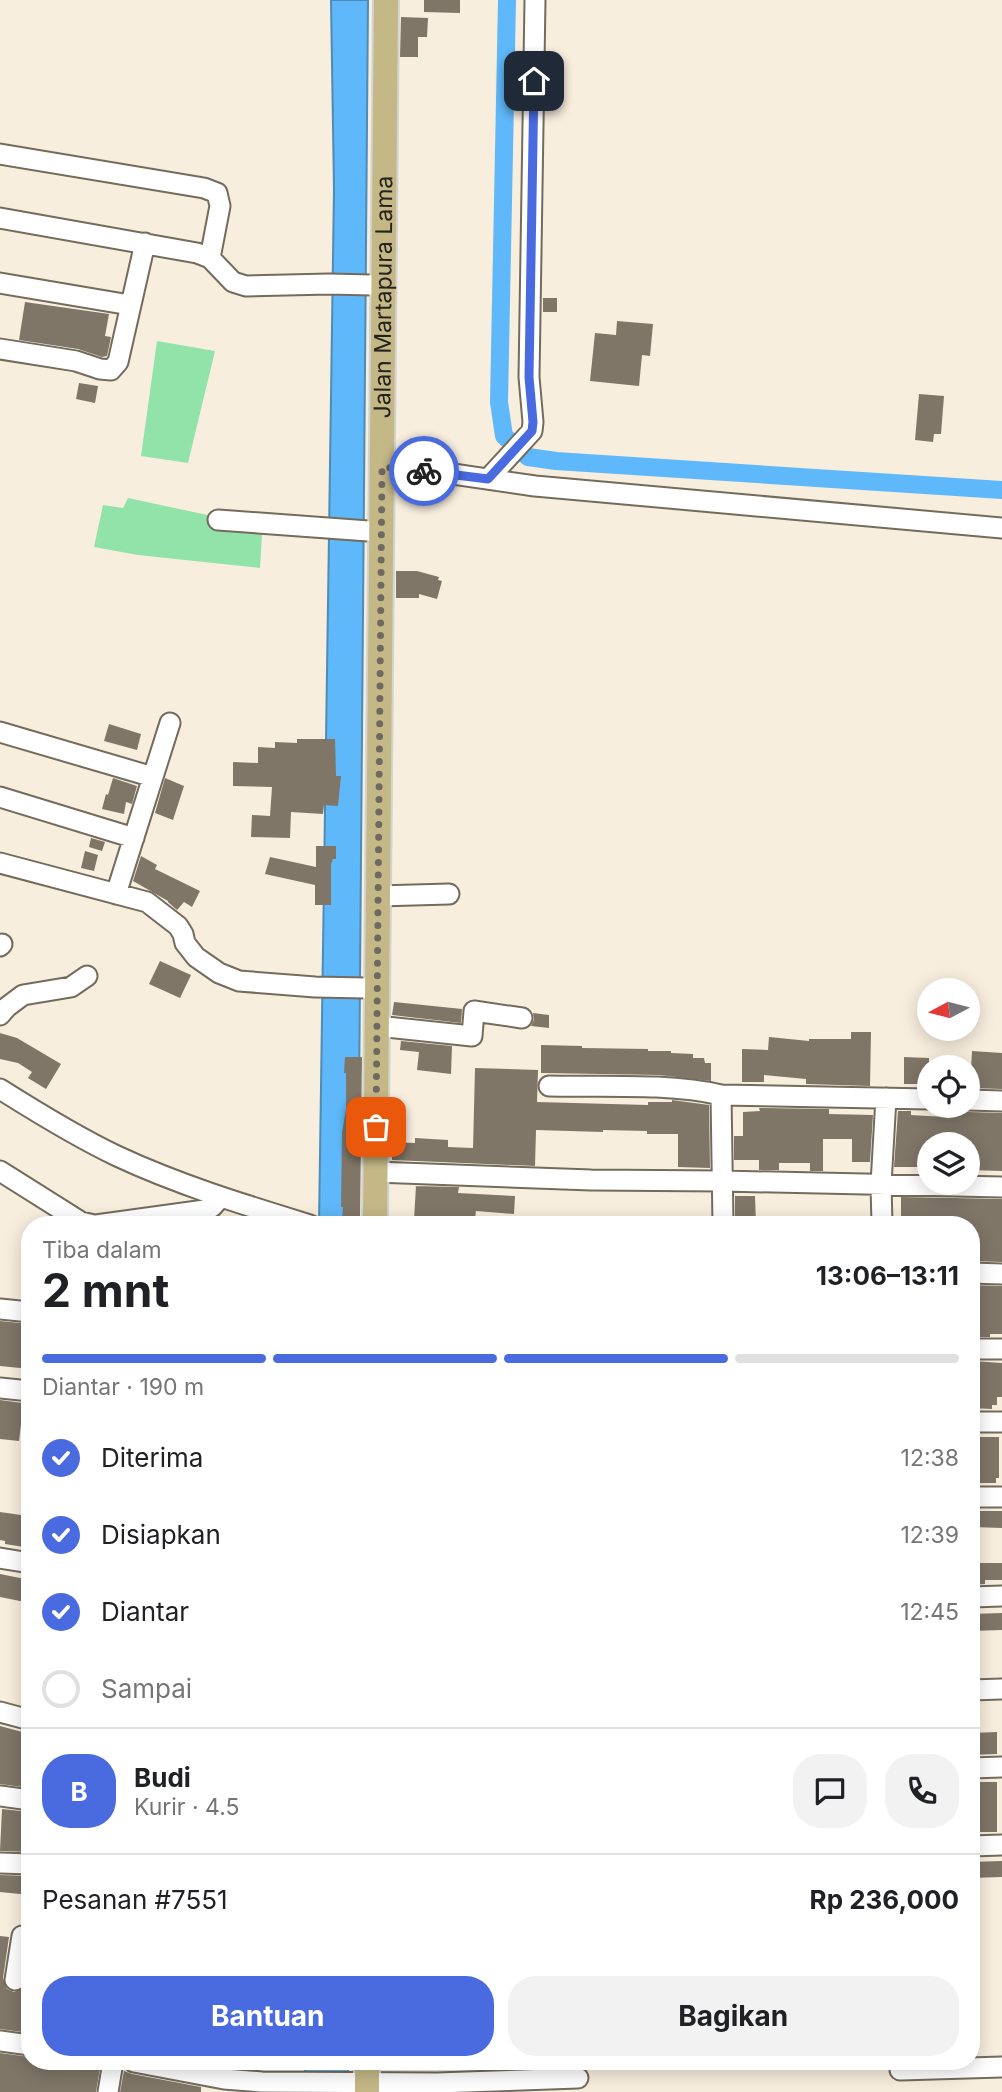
<!DOCTYPE html>
<html lang="id">
<head>
<meta charset="utf-8">
<style>
  :root { --surface:#fff; --page:#f2f2f2; --text:#202124; --muted:#757577; --line:#e0e0e0; --accent:#4a6bdf }
  body { margin:0; font-family:Inter,sans-serif; background:var(--page); color:var(--text); height:100vh; display:flex; flex-direction:column; font-size:26px; white-space:nowrap }
  * { box-sizing:border-box; margin:0 }
  p { font-size:23px; color:var(--muted) }
  .icon { flex:none; width:38px; height:38px; fill:none; stroke:currentColor; stroke-width:2; stroke-linecap:round; stroke-linejoin:round }
  .map { position:relative; flex:1; overflow:hidden }
  .details { position:absolute; left:21px; top:1216px; width:959px; height:854px; display:flex; flex-direction:column; background:var(--surface); border-radius:28px; box-shadow:0 4px 18px #0003 }
  .details>* { flex:none }
  .needle { width:46px; rotate:263deg }
  .buttons { position:absolute; left:917px; top:978px; display:grid; gap:14px }
  .buttons a { display:grid; place-items:center; width:63px; height:63px; border-radius:50%; background:var(--surface); box-shadow:0 4px 18px #0003; font-size:35px }
  .pin { position:absolute; display:grid; place-items:center; width:60px; height:60px; color:#fff; margin:-30px; border-radius:14px; box-shadow:0 4px 10px #0006 }
  .courier { position:absolute; display:grid; place-items:center; width:70px; height:70px; margin:-35px; border:5px solid #4a6bdf; border-radius:50%; background:#fff; color:#222; box-shadow:0 2px 9px #0007 }
  .headline em { font-style:normal; font-weight:700 }
  .headline div { display:flex; flex-direction:column-reverse }
  .headline { display:flex; align-items:center; justify-content:space-between; height:119px; padding:0 21px }
  h1 { font-size:46px; font-weight:700; line-height:52px }
  .bar { display:grid; grid-template-columns:repeat(4,1fr); gap:10px 7px; align-content:center; height:84px; padding:0 21px }
  .bar i { height:9px; border-radius:5px; background:var(--line) }
  .bar .selected { background:var(--accent) }
  .bar p { grid-column:span 4 }
  .line { display:flex; align-items:center; gap:18px; padding:0 21px; border-top:2px solid var(--line) }
  .line div { flex:1 }
  .round { display:grid; place-items:center; flex:none; width:74px; height:74px; border-radius:28px; background:var(--page) }
  ol { padding:0 21px; list-style:none }
  li { display:flex; align-items:center; gap:21px; height:77px }
  li p { margin-inline-start:auto }
  li .icon { padding:7px; border-radius:50%; background:var(--accent); color:#fff; stroke-width:4 }
  li:last-child { color:var(--muted) }
  li i { width:38px; height:38px; border:4px solid var(--line); border-radius:50% }
  .primary-button { display:flex; gap:14px; margin-top:auto; padding:14px 21px }
  .primary-button a { flex:1; height:80px; border-radius:28px; background:var(--accent); color:#fff; font-size:28px; font-weight:700; line-height:80px; text-align:center }
  .primary-button a+a { background:var(--page); color:var(--text) }
  .map>svg:first-child { display:block }
  .green { fill:#91e3aa }
  .water { fill:#5fb8f9; stroke:#4e8bb6; stroke-width:2 }
  .lines { fill:none; stroke-linecap:round; stroke-linejoin:round }
  .canal { stroke:#5fb8f9; stroke-width:18 }
  .building { fill:#7f7668 }
  .minor-casing { stroke:#746b5d; stroke-width:23 }
  .major-casing { stroke:#d3d3d1; stroke-width:28 }
  .minor { stroke:#fff; stroke-width:19 }
  .major { stroke:#c4b887; stroke-width:24 }
  .done { stroke:#6f695f; stroke-width:7; stroke-dasharray:0 12.6 }
  .route { stroke:#4a6bdf; stroke-width:9 }
  .labels { text-anchor:middle; dominant-baseline:central; stroke-width:7; stroke-linejoin:round; paint-order:stroke }
  .street-label { font-size:23px; fill:#25211b; stroke:#fff }
</style>
</head>
<body>
<div class="map">
<svg width="1002" height="2092" viewBox="0 0 1002 2092">
  <rect width="100%" height="100%" fill="#f8eede"/>
  <path class="green" d="M 157,341 L 215,351 L 188,463 L 141,456 Z
    M 128,498 L 240,522 L 262,535 L 260,568 L 138,555 L 94,547 L 103,505 L 123,508 Z"/>
  <path class="water" d="M 331,0 L 368,0 L 358,1225 L 319,1225 L 334,189 Z
    M 305,2062 L 348,2062 L 348,2092 L 305,2092 Z"/>
  <g class="lines">
    <path class="canal" d="M 507,0 L 499,402 L 504,436 L 528,457 L 556,461 L 1002,490"/>
  </g>
  <path class="building" d="M 424,0 L 460,0 L 460,13 L 424,12 Z
    M 401,17 L 428,18 L 427,37 L 418,37 L 418,57 L 400,57 Z
    M 543,298 L 557,298 L 557,312 L 543,312 Z
    M 25,302 L 109,314 L 105,336 L 111,337 L 107,356 L 102,357 L 78,349 L 19,340 Z
    M 617,321 L 653,324 L 650,356 L 642,355 L 639,386 L 590,381 L 595,333 L 616,335 Z
    M 79,383 L 98,386 L 95,403 L 76,399 Z
    M 919,394 L 944,396 L 941,434 L 934,434 L 933,442 L 915,440 Z
    M 396,571 L 417,571 L 439,577 L 438,580 L 442,581 L 437,599 L 419,594 L 419,598 L 396,598 Z
    M 109,724 L 141,734 L 137,750 L 104,741 Z
    M 297,739 L 335,739 L 336,776 L 341,776 L 338,806 L 324,805 L 323,814 L 291,812 L 290,838 L 251,837 L 252,815 L 270,816 L 272,787 L 233,786 L 233,762 L 258,763 L 258,747 L 275,748 L 275,742 L 297,743 Z
    M 113,778 L 137,786 L 132,804 L 126,802 L 124,814 L 102,809 L 106,794 L 108,795 Z
    M 165,778 L 184,786 L 173,820 L 155,813 Z
    M 91,838 L 105,842 L 102,851 L 89,847 Z
    M 316,846 L 336,846 L 336,859 L 333,859 L 331,864 L 331,905 L 315,905 L 315,885 L 265,874 L 270,857 L 316,867 Z
    M 85,851 L 98,855 L 94,871 L 81,868 Z
    M 141,856 L 157,865 L 155,869 L 200,891 L 192,907 L 184,902 L 177,910 L 168,902 L 168,901 L 133,881 Z
    M 160,961 L 191,975 L 180,998 L 149,984 Z
    M 394,1002 L 462,1009 L 461,1023 L 392,1015 Z
    M 533,1013 L 549,1015 L 549,1028 L 531,1026 L 534,1020 Z
    M 851,1032 L 871,1032 L 870,1086 L 806,1084 L 806,1079 L 764,1075 L 764,1082 L 742,1082 L 742,1049 L 768,1050 L 769,1037 L 809,1041 L 809,1039 L 851,1039 Z
    M 0,1033 L 17,1038 L 61,1064 L 46,1089 L 28,1078 L 32,1072 L 18,1063 L 0,1059 Z
    M 401,1041 L 452,1046 L 451,1074 L 417,1070 L 419,1052 L 400,1050 Z
    M 541,1045 L 582,1046 L 582,1048 L 648,1049 L 648,1051 L 671,1051 L 671,1053 L 693,1054 L 693,1058 L 704,1058 L 705,1063 L 711,1063 L 711,1081 L 659,1075 L 541,1073 Z
    M 972,1051 L 1002,1053 L 1002,1089 L 970,1088 Z
    M 345,1057 L 362,1057 L 360,1219 L 342,1219 L 343,1207 L 341,1207 L 342,1132 L 346,1110 L 346,1073 L 344,1073 Z
    M 904,1057 L 929,1058 L 929,1084 L 904,1084 Z
    M 475,1068 L 538,1070 L 537,1102 L 648,1105 L 648,1102 L 672,1102 L 672,1100 L 709,1105 L 710,1168 L 678,1167 L 678,1134 L 647,1134 L 647,1131 L 603,1130 L 603,1132 L 536,1130 L 535,1166 L 392,1160 L 391,1142 L 415,1143 L 415,1138 L 448,1140 L 448,1147 L 473,1148 Z
    M 945,1106 L 957,1106 L 962,1111 L 968,1112 L 1002,1113 L 1002,1171 L 968,1170 L 968,1144 L 929,1144 L 929,1167 L 894,1167 L 898,1111 L 911,1111 L 911,1115 L 945,1117 Z
    M 759,1108 L 829,1109 L 829,1114 L 873,1115 L 870,1162 L 852,1162 L 852,1139 L 823,1139 L 823,1171 L 810,1171 L 810,1163 L 779,1163 L 779,1170 L 759,1170 L 759,1160 L 734,1160 L 734,1136 L 743,1136 L 743,1112 L 760,1111 Z
    M 414,1186 L 459,1187 L 458,1193 L 515,1196 L 514,1214 L 476,1211 L 475,1219 L 456,1218 L 456,1224 L 414,1220 L 416,1186 Z
    M 735,1196 L 755,1196 L 756,1225 L 735,1225 Z
    M 901,1197 L 1002,1199 L 1002,1262 L 971,1261 L 971,1225 L 901,1225 Z
    M 971,1285 L 1002,1286 L 1002,1334 L 990,1334 L 990,1337 L 973,1337 L 973,1334 L 971,1334 Z
    M 0,1321 L 30,1324 L 28,1343 L 30,1344 L 30,1369 L 0,1366 Z
    M 973,1361 L 1002,1363 L 1002,1397 L 997,1397 L 997,1405 L 992,1405 L 992,1409 L 971,1408 Z
    M 0,1400 L 30,1404 L 30,1425 L 21,1424 L 19,1441 L 0,1439 Z
    M 971,1437 L 999,1437 L 999,1478 L 996,1478 L 996,1483 L 971,1483 Z
    M 972,1511 L 1002,1511 L 1002,1528 L 972,1527 Z
    M 0,1512 L 28,1516 L 24,1547 L 5,1544 L 5,1541 L 0,1540 Z
    M 971,1563 L 1002,1563 L 1002,1580 L 985,1580 L 985,1584 L 971,1585 Z
    M 0,1574 L 30,1580 L 30,1603 L 0,1597 Z
    M 1002,1613 L 1002,1630 L 971,1631 L 971,1614 Z
    M 0,1726 L 30,1734 L 30,1788 L 0,1784 Z
    M 997,1732 L 997,1754 L 971,1755 L 971,1733 Z
    M 971,1782 L 997,1782 L 997,1832 L 971,1832 Z
    M 2,1809 L 30,1812 L 30,1852 L 0,1851 Z
    M 1002,1861 L 1002,1877 L 971,1878 L 971,1862 Z
    M 0,1875 L 30,1876 L 30,1895 L 0,1892 Z
    M 0,1936 L 9,1937 L 3,1978 L 7,1989 L 14,1992 L 24,1988 L 27,1982 L 30,1965 L 30,2033 L 0,2029 Z
    M 0,2053 L 30,2057 L 30,2062 L 70,2062 L 100,2068 L 96,2092 L 0,2092 Z
    M 328,2062 L 352,2062 L 352,2070 L 328,2070 Z
    M 382,2062 L 448,2062 L 448,2070 L 382,2070 Z
    M 124,2071 L 132,2074 L 201,2087 L 201,2092 L 120,2092 Z"/>
  <g class="lines">
    <g class="minor-casing">
      <path id="minor" d="M 0,154 L 204,188 L 217,193 L 220,206 L 210,258
        M 0,218 L 197,253 L 210,258 L 233,282 L 246,286 L 329,284 L 372,285 L 384,289
        M 0,283 L 130,305
        M 0,349 L 76,361 L 100,369 L 111,370 L 118,362 L 145,243
        M 382,467 L 453,474 L 535,486 L 1002,528
        M 488,479 L 532,431 L 533,422 L 529,377 L 535,0
        M 218,520 L 382,532
        M 0,732 L 153,777
        M 0,797 L 134,838
        M 0,863 L 147,902 L 178,926 L 183,934 L 185,943 L 196,957 L 219,973 L 239,981 L 315,987 L 366,988 L 377,991
        M 116,894 L 170,723
        M 378,896 L 449,894
        M 0,946 L 2,944
        M 0,1015 L 7,1007 L 23,995 L 71,987 L 87,976
        M 377,1026 L 472,1036 L 474,1011 L 522,1018
        M 549,1086 C 602,1087 670,1083 721,1095 L 929,1099
        M 0,1089 C 38,1113 77,1137 117,1156 C 179,1185 245,1205 310,1225
        M 721,1095 L 723,1225
        M 968,1100 L 1002,1101
        M 0,1171 L 81,1222 L 94,1225
        M 375,1172 L 591,1180 L 723,1181 L 1002,1187
        M 96,1225 L 205,1210 L 212,1207 L 221,1197
        M 882,1225 L 881,1184 L 886,1098
        M 971,1273 L 1002,1274
        M 0,1309 L 30,1312
        M 971,1349 L 1002,1349
        M 0,1388 L 30,1391
        M 971,1422 L 1002,1422
        M 971,1497 L 1002,1497
        M 0,1558 L 30,1563
        M 971,1597 L 1002,1596
        M 971,1690 L 1002,1689
        M 0,1712 L 30,1720
        M 971,1768 L 1002,1767
        M 0,1796 L 30,1800
        M 971,1846 L 1002,1845
        M 0,1863 L 30,1864
        M 15,1980 L 22,1936
        M 0,2041 L 30,2045
        M 134,2062 L 224,2079 L 262,2082 L 437,2083 L 578,2078
        M 900,2070 L 1002,2067
        M 108,2092 L 113,2062"/>
    </g>
    <g class="major-casing">
      <g id="major">
        <path id="s1" d="M 375,1225 L 386,0"/>
        <path d="M 367,2092 L 367,2062"/>
      </g>
    </g>
    <use href="#minor" class="minor"/>
    <use href="#major" class="major"/>
  </g>
  <g class="lines">
    <path class="done" d="M 376,1127 L 382,467 L 424,471"/>
    <path class="route" d="M 424,471 L 488,479 L 532,431 L 533,422 L 529,377 L 534,81"/>
  </g>
  <g class="labels">
    <g class="street-label">
      <text stroke="none"><textPath href="#s1" startOffset="928">Jalan Martapura Lama</textPath></text>
    </g>
  </g>
</svg>
<div class="buttons">
<a><svg class="needle" viewBox="-14 -14 28 28"><path d="M0-13l5 13h-10z" fill="#e53935"/><path d="M0 13l5-13h-10z" fill="#757577"/></svg></a>
<a><svg class="icon" aria-label="locate" viewBox="0 0 24 24"><circle cx="12" cy="12" r="6"/><path d="M12 2v4M12 18v4M2 12h4M18 12h4"/></svg></a>
<a><svg class="icon" aria-label="layers" viewBox="0 0 24 24"><path d="M12 4l9 5-9 5-9-5zM3 14l9 5 9-5"/></svg></a>
</div>
<div class="pin" style="left:376px;top:1127px;background:#ea580c"><svg class="icon" aria-label="bag" viewBox="0 0 24 24"><path d="M5 8h14l-1 12H6zM9 8a3 3 0 0 1 6 0"/></svg></div>
<div class="pin" style="left:534px;top:81px;background:#1f2937"><svg class="icon" aria-label="home" viewBox="0 0 24 24"><path d="M3 11l9-7 9 7M6 9v11h12V9"/></svg></div>
<div class="courier" style="left:424px;top:471px"><svg class="icon" aria-label="bike" viewBox="0 0 24 24"><circle cx="6" cy="16" r="4"/><circle cx="18" cy="16" r="4"/><path d="M6 16l4-8h5l3 8M10 8l3 8H6M13 5h3"/></svg></div>
<section class="details">
<div class="headline"><div><h1>2 mnt</h1><p>Tiba dalam</p></div><em>13:06–13:11</em></div>
<div class="bar"><i class="selected"></i><i class="selected"></i><i class="selected"></i><i></i><p>Diantar · 190 m</p></div>
<ol>
<li><svg class="icon" aria-label="check" viewBox="0 0 24 24"><path d="M5 12l5 5 9-10"/></svg>Diterima<p>12:38</p></li>
<li><svg class="icon" aria-label="check" viewBox="0 0 24 24"><path d="M5 12l5 5 9-10"/></svg>Disiapkan<p>12:39</p></li>
<li><svg class="icon" aria-label="check" viewBox="0 0 24 24"><path d="M5 12l5 5 9-10"/></svg>Diantar<p>12:45</p></li>
<li><i></i>Sampai</li>
</ol>
<div class="line" style="height:126px"><b class="round" style="background:var(--accent);color:#fff">B</b><div><b>Budi</b><p>Kurir · 4.5</p></div><a class="round"><svg class="icon" aria-label="chat" viewBox="0 0 24 24"><path d="M4 5h16v11H9l-5 4z"/></svg></a><a class="round"><svg class="icon" aria-label="phone" viewBox="0 0 24 24"><path d="M5 4h4l2 5-3 2q2 4 5 5l2-3 5 2v4C11 20 4 13 5 4z"/></svg></a></div>
<div class="line" style="height:91px"><div>Pesanan #7551</div><b>Rp 236,000</b></div>
<div class="primary-button"><a>Bantuan</a><a>Bagikan</a></div>
</section>
</div>
</body>
</html>
